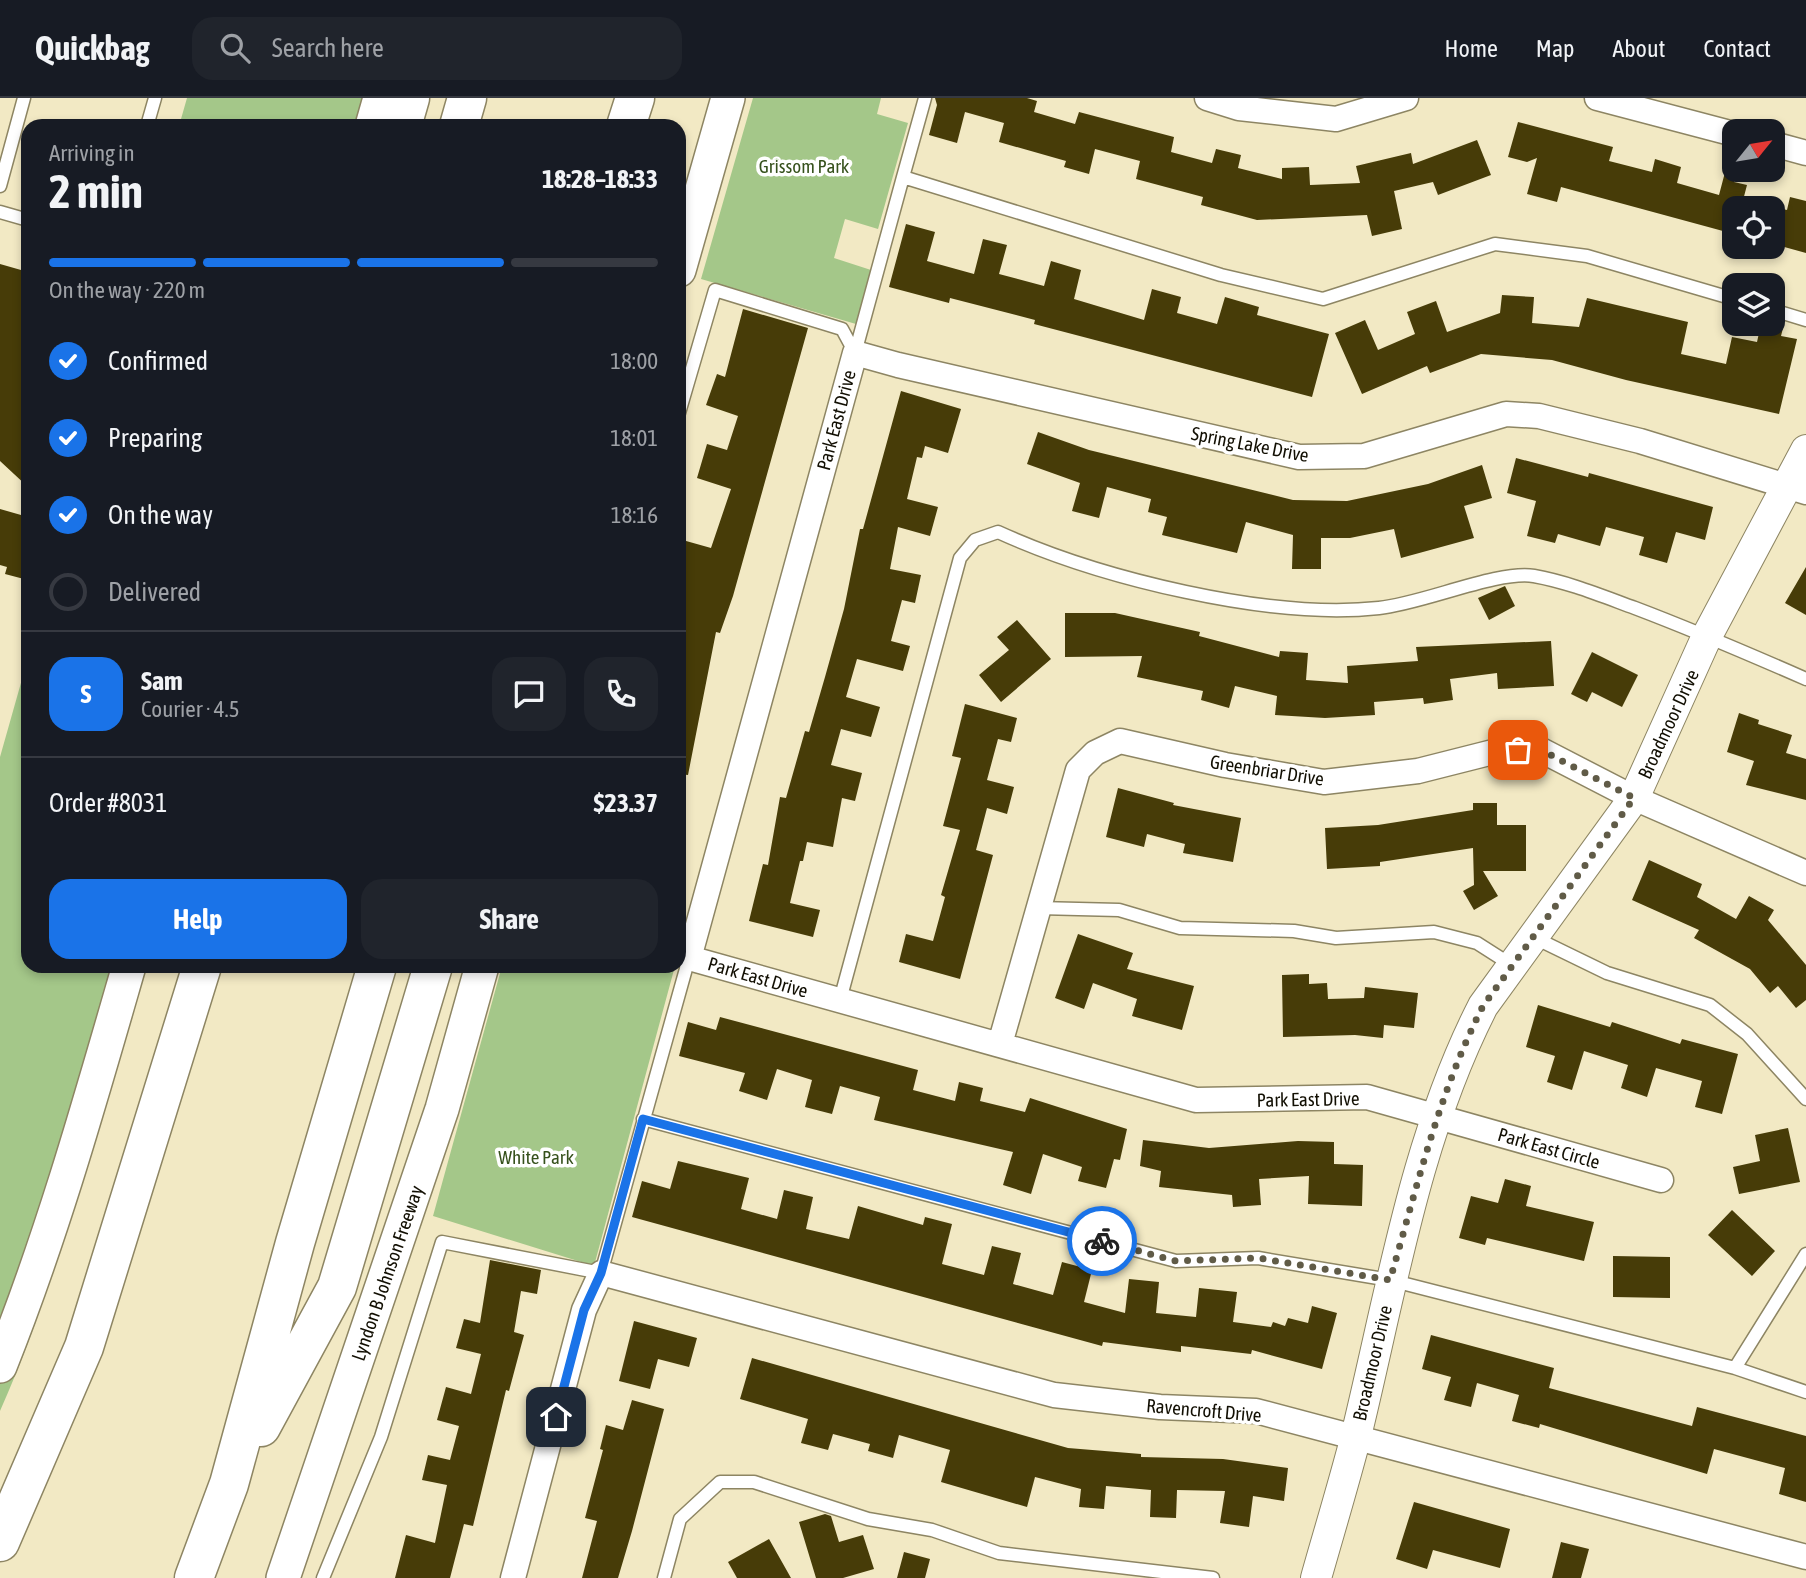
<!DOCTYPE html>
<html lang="en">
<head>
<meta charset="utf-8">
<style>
  :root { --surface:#171b24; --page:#20242c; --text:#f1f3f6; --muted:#9ea1a6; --line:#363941; --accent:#1a73e8 }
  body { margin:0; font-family:"Asap Condensed",sans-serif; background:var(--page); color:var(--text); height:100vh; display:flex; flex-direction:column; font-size:26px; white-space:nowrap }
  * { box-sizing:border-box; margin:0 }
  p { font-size:23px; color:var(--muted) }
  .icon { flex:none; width:38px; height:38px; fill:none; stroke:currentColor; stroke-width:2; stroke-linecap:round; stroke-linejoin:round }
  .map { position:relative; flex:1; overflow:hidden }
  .details { position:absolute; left:21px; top:21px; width:665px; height:854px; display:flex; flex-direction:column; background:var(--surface); border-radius:21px; box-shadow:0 4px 10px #0003 }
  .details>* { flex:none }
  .needle { width:46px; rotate:60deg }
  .controls { position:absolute; left:1722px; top:21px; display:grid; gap:14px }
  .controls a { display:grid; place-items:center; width:63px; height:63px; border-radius:14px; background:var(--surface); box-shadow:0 4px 10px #0003; font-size:35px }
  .pin { position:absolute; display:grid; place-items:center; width:60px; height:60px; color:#fff; margin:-30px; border-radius:14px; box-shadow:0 4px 10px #0006 }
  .courier { position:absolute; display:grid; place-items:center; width:70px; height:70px; margin:-35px; border:5px solid #1a73e8; border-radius:50%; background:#fff; color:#222; box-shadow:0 2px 9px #0007 }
  .headline em { font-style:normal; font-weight:700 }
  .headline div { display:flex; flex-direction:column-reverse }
  .headline { display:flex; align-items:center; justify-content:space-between; height:119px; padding:0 28px }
  h1 { font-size:46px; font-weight:700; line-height:52px }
  .bar { display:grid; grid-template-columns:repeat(4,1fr); gap:10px 7px; align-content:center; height:84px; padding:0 28px }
  .bar i { height:9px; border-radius:5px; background:var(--line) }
  .bar .on { background:var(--accent) }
  .bar p { grid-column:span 4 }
  .line { display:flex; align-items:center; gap:18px; padding:0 28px; border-top:2px solid var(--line) }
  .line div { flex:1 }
  .round { display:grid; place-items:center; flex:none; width:74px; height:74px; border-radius:21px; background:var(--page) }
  ol { padding:0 28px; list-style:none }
  li { display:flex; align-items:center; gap:21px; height:77px }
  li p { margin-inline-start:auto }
  li .icon { padding:7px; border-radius:50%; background:var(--accent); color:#fff; stroke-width:4 }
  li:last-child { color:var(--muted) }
  li i { width:38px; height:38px; border:4px solid var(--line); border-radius:50% }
  .primary-button { display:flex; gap:14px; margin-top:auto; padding:14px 28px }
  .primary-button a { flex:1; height:80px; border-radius:21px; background:var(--accent); color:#fff; font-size:28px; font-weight:700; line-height:80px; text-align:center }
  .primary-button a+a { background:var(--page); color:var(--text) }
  header { display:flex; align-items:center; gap:42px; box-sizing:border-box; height:98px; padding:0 35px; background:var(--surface); border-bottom:2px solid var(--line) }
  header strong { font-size:33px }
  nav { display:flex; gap:38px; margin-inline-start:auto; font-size:24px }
  .search { width:490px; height:63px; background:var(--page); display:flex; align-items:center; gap:18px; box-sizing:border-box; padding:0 24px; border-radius:21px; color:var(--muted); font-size:26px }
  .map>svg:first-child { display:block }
  .green { fill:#a4c789 }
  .building { fill:#473c08 }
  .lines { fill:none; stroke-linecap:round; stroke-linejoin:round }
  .service-casing { stroke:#8d8563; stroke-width:15 }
  .minor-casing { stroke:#8d8563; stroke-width:27 }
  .tertiary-casing { stroke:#8d8563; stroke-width:32 }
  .secondary-casing { stroke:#8d8563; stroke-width:36 }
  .motorway-casing { stroke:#8d8563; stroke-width:41 }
  .service { stroke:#fff; stroke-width:12 }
  .minor { stroke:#fff; stroke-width:24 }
  .tertiary { stroke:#fff; stroke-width:30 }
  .secondary { stroke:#fff; stroke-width:33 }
  .motorway { stroke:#fff; stroke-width:38 }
  .done { stroke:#605b47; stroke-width:7; stroke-dasharray:0 12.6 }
  .route { stroke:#1a73e8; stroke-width:9 }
  .labels { text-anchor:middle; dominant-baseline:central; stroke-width:7; stroke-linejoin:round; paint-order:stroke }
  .park-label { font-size:19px; fill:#36511c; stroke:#fff }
  .street-label { font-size:19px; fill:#120f03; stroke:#fff }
</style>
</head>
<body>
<header>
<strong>Quickbag</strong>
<div class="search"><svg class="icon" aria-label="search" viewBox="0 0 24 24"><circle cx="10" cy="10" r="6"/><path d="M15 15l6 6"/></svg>Search here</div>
<nav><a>Home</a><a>Map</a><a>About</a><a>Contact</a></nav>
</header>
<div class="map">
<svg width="1806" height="1480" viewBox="0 0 1806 1480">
  <rect width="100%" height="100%" fill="#f2e9c4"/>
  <path class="green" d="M 187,0 L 384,0 L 376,28 L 179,28 Z
    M 753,0 L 881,0 L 877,16 L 908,25 L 878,131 L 845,121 L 834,160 L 871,172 L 856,226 L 701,181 Z
    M 28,560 L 28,868 L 139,868 C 97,1016 63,1172 0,1313 L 0,659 Z
    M 502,868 L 675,868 L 594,1168 L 433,1118 Z"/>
  <path class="building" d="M 935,0 L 1027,0 L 1037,3 L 1034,14 L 1075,26 L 1079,14 L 1174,39 L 1171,54 L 1212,65 L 1216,51 L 1241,57 L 1238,70 L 1282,81 L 1282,70 L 1309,69 L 1310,87 L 1360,85 L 1356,68 L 1411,55 L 1413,66 L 1477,42 L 1491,77 L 1438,97 L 1433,84 L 1394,93 L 1402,131 L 1372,138 L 1367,117 L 1257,122 L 1201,107 L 1203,99 L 1136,81 L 1140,63 L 1095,51 L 1089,76 L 1064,69 L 1066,63 L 999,44 L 1004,25 L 965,14 L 957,45 L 929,37 L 937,7 Z
    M 1518,24 L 1613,49 L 1609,63 L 1652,74 L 1655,61 L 1681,69 L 1677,85 L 1719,97 L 1728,63 L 1734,64 L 1734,84 L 1747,87 L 1741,110 L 1734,110 L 1734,136 L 1561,89 L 1557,104 L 1527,96 L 1537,60 L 1527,64 L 1508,59 Z
    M 1790,99 L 1806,103 L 1806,155 L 1773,146 L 1773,109 L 1787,112 Z
    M 906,126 L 935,134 L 927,163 L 974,176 L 983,141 L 1007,147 L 999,176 L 1044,188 L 1051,163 L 1081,172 L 1074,201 L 1144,222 L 1152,191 L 1181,199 L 1177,215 L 1217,226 L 1225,199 L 1259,209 L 1257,217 L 1329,236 L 1312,299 L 1034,226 L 1035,222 L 950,200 L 949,205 L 889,189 Z
    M 0,166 L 28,174 L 28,389 L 0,363 Z
    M 1502,197 L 1534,199 L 1532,225 L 1579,229 L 1587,200 L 1688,224 L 1681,256 L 1726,266 L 1732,239 L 1757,244 L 1761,226 L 1784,226 L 1781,238 L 1797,241 L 1779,316 L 1626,282 L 1552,262 L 1481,256 L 1430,275 L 1427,268 L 1362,296 L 1335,235 L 1365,222 L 1378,252 L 1415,236 L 1407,214 L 1436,203 L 1447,234 L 1500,215 Z
    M 743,211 L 808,230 L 733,498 L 720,535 L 716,534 L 688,677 L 679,676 L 679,441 L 711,450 L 731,391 L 697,380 L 707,346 L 727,352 L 738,318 L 706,307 L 717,276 L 725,279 Z
    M 901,293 L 961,311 L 948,355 L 925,348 L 922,360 L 917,359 L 907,401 L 938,409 L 930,438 L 898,429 L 890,471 L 921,477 L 915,505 L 902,502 L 891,543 L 910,548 L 903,573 L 857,561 L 846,599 L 880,609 L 871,639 L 841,631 L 831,667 L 862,675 L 855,703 L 842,700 L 833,749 L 807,744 L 803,763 L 800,763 L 790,805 L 820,812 L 813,839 L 749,823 L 763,766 L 768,767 L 780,699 L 786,700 L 805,633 L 809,634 L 825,579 L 844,511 L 860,431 L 863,431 Z
    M 1038,334 L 1089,352 L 1293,402 L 1347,403 L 1428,386 L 1482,367 L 1492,400 L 1464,408 L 1474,440 L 1401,460 L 1394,431 L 1350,440 L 1321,440 L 1321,471 L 1292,471 L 1293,437 L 1246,424 L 1237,455 L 1162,437 L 1167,419 L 1148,414 L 1151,401 L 1107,389 L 1099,420 L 1072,413 L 1080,385 L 1027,366 Z
    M 1516,360 L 1588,379 L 1589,375 L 1713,409 L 1705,442 L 1676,434 L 1667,465 L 1639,457 L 1644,439 L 1606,429 L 1600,448 L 1558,436 L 1555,445 L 1527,438 L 1536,403 L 1507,395 Z
    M 0,411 L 28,419 L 28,467 L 24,481 L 5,476 L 7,469 L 0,467 Z
    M 1806,469 L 1806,517 L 1785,505 Z
    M 1505,488 L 1515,508 L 1489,522 L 1478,500 Z
    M 1065,515 L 1115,515 L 1200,534 L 1199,538 L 1279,559 L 1280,553 L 1308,555 L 1306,582 L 1348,585 L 1347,568 L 1418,563 L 1416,549 L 1551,543 L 1554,588 L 1498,591 L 1497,575 L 1450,581 L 1453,602 L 1424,606 L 1423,600 L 1374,604 L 1375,617 L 1325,620 L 1275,617 L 1277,598 L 1235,588 L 1229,610 L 1201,602 L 1203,593 L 1137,579 L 1142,558 L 1065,559 Z
    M 1017,522 L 1051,561 L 1001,604 L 979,577 L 1009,552 L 997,539 Z
    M 1592,554 L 1638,577 L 1622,609 L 1592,594 L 1587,604 L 1571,596 Z
    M 965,606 L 1017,620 L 1011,644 L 998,641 L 987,682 L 1014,689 L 1007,716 L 987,710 L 976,752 L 993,757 L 960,881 L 899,864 L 906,836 L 933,843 L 945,799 L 941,797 L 960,732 L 943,728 L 961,660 L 952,658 Z
    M 1739,615 L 1759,622 L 1758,626 L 1792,637 L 1786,655 L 1806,661 L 1806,702 L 1746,687 L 1754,663 L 1727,654 Z
    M 1118,690 L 1174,705 L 1173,707 L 1241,720 L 1233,764 L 1183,755 L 1185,746 L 1147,736 L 1144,749 L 1106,739 Z
    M 1473,705 L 1497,705 L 1497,727 L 1526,727 L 1526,773 L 1483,773 L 1498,798 L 1474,812 L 1463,793 L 1474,787 L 1473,750 L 1380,764 L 1380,768 L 1327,771 L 1325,730 L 1378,727 L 1473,712 Z
    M 1649,762 L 1702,786 L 1697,799 L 1736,821 L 1749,798 L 1774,812 L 1768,822 L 1806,867 L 1806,902 L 1796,910 L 1778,888 L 1770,895 L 1750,871 L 1694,840 L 1699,832 L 1632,802 Z
    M 1078,836 L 1133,855 L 1127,871 L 1194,888 L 1182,932 L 1132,918 L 1137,901 L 1093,885 L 1084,911 L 1055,900 Z
    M 1309,876 L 1309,886 L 1327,885 L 1328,901 L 1364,900 L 1365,889 L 1418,895 L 1414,930 L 1384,927 L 1383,940 L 1355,937 L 1283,939 L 1282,877 Z
    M 1538,907 L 1610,929 L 1612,924 L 1680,946 L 1682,941 L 1738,956 L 1722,1016 L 1695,1009 L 1702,983 L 1656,970 L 1647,999 L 1621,990 L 1628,967 L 1584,953 L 1572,992 L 1547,984 L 1555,958 L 1526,949 Z
    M 720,919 L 918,972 L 913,992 L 955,1003 L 959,984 L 983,990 L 980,1003 L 1025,1014 L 1030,1000 L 1127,1031 L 1120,1062 L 1114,1061 L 1106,1090 L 1078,1083 L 1082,1069 L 1043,1056 L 1031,1096 L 1003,1087 L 1013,1054 L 874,1022 L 880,999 L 840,988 L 832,1016 L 805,1009 L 812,982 L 777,971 L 767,1002 L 739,993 L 745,975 L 679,958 L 688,924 L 716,932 Z
    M 1788,1030 L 1800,1084 L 1739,1096 L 1733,1069 L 1760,1063 L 1755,1037 Z
    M 1143,1042 L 1209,1050 L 1298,1043 L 1334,1044 L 1334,1066 L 1363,1067 L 1362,1108 L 1308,1106 L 1309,1078 L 1259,1081 L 1261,1107 L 1233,1109 L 1232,1097 L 1159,1089 L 1161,1073 L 1140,1068 Z
    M 678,1063 L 749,1080 L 741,1111 L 777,1121 L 784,1092 L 813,1099 L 806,1131 L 849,1141 L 858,1108 L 923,1127 L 925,1119 L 952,1126 L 942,1166 L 984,1177 L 992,1148 L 1021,1155 L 1013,1186 L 1053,1197 L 1062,1164 L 1092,1172 L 1084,1204 L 1125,1215 L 1129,1181 L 1159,1184 L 1156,1215 L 1196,1219 L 1199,1190 L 1237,1194 L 1233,1224 L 1271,1229 L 1273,1224 L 1285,1228 L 1288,1220 L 1308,1225 L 1312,1208 L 1337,1215 L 1322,1271 L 1252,1252 L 1251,1256 L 1181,1248 L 1181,1254 L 1103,1244 L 1102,1248 L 632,1119 L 642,1083 L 670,1091 Z
    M 1505,1081 L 1531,1088 L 1526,1108 L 1594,1124 L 1584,1163 L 1487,1140 L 1485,1147 L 1459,1140 L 1471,1098 L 1498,1105 Z
    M 1732,1112 L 1775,1153 L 1752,1178 L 1708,1137 Z
    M 1613,1158 L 1670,1159 L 1670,1200 L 1613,1199 Z
    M 490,1162 L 541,1172 L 537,1196 L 521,1193 L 514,1234 L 524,1237 L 509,1293 L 506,1292 L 473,1428 L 464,1426 L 450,1480 L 395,1480 L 406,1437 L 435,1445 L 447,1387 L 422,1382 L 428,1357 L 450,1362 L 459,1328 L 437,1322 L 446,1289 L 471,1296 L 481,1256 L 456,1250 L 464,1221 L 480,1225 Z
    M 634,1223 L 697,1240 L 689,1269 L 658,1261 L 650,1291 L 619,1283 Z
    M 1431,1237 L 1554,1270 L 1549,1290 L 1692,1328 L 1697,1309 L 1806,1338 L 1806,1404 L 1779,1396 L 1785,1370 L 1714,1351 L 1707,1376 L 1540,1326 L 1539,1330 L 1512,1323 L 1519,1297 L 1477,1285 L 1471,1309 L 1444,1302 L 1451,1279 L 1422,1271 Z
    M 752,1260 L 1068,1350 L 1141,1356 L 1141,1359 L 1223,1361 L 1288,1370 L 1284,1403 L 1253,1398 L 1249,1429 L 1220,1425 L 1225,1393 L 1177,1392 L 1176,1420 L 1150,1419 L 1151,1392 L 1106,1388 L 1104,1411 L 1079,1409 L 1081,1391 L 1035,1379 L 1027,1409 L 941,1384 L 950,1352 L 899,1337 L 893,1360 L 868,1353 L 870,1346 L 833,1336 L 828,1352 L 801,1345 L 808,1321 L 740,1301 Z
    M 632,1302 L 664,1311 L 632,1433 L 618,1480 L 582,1480 L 597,1423 L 585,1420 L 603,1352 L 600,1351 L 606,1327 L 623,1332 Z
    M 1414,1404 L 1510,1431 L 1500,1470 L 1433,1452 L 1427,1471 L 1396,1461 Z
    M 825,1416 L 831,1418 L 839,1444 L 863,1437 L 874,1471 L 843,1480 L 816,1480 L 799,1424 Z
    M 769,1441 L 791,1480 L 737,1480 L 728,1464 Z
    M 1561,1444 L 1589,1451 L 1581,1480 L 1552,1480 Z
    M 904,1454 L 930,1461 L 925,1480 L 897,1480 Z"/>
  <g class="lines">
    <g class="service-casing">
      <path id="service" d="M 925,0 L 903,79 L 1221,177 L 1323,201 L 1495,146 L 1587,158 L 1734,201
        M 147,28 L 155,0
        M 0,88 L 24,0
        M 0,114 L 28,122
        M 1773,212 L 1806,222
        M 855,255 L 903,79
        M 679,315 L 715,192 L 842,231 L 855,255
        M 1038,810 L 1119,812 L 1180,830 L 1294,833 L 1336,840 L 1434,834 L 1477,845 L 1513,868
        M 1533,839 L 1607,875 L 1710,907 L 1747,936 L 1806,1001
        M 840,902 L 960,460 L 975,442 L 998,434 C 1099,480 1269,522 1379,510 C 1422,506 1498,472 1534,478 C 1568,484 1602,498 1635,510 C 1693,532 1749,556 1806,581
        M 643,1021 L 1176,1163 L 1258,1160 L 1390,1182 L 1735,1270 L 1806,1294
        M 1735,1270 L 1806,1156
        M 323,1480 L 381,1339 L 442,1144 L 601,1175 L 689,860 L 685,859
        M 664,1480 L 680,1421 L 720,1384 L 754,1384 L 868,1421 L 932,1432 L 999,1455 L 1213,1480"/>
    </g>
    <g class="minor-casing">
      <path id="minor" d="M 1207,0 L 1239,10 L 1336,21 L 1406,0
        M 1597,0 L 1734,36
        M 1773,46 L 1806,55
        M 1000,946 L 1078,672 L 1095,655 L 1120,643 L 1225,667 L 1324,684 L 1418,673 L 1497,653 L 1539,651 L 1634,700 L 1806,775
        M 1661,1082 L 1367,999 L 1196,1002 L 689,860 L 855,255 L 898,267 L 1299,359 L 1364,358 L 1506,316 L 1539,318 L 1640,343 L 1806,394
        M 513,1480 L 584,1212 L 601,1175 L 1054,1297 L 1160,1309 L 1256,1313 L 1806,1459"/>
    </g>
    <g class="tertiary-casing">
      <path id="tertiary" d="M 1316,1480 C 1329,1434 1343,1388 1355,1342 C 1391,1196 1414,1043 1483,908 L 1634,700 L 1707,538 L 1806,352"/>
    </g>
    <g class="secondary-casing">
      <path id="secondary" d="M 372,28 L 380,0
        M 679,172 L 728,0
        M 0,1268 C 52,1138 90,1003 129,868
        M 283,1480 L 442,1011 L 482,868"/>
    </g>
    <g class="motorway-casing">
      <path id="motorway" d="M 402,28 L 410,0
        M 459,28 L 467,0
        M 626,28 L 635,0
        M 261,1329 L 337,1189 L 433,868
        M 0,1444 L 84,1249 L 202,868
        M 194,1480 L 229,1386 L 295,1145 L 377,868"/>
    </g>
    <use href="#service" class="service"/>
    <use href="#minor" class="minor"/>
    <use href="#tertiary" class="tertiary"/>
    <use href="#secondary" class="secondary"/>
    <use href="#motorway" class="motorway"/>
  </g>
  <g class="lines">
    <path class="done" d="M 1102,1143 L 1176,1163 L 1258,1160 L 1390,1182 C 1417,1089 1439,994 1483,908 L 1634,700 L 1539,651 L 1518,652"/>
    <path class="route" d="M 556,1319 L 584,1212 L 601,1175 L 643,1021 L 1102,1143"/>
  </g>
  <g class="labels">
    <g class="park-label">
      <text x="804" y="68">Grissom Park</text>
      <text x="536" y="1059">White Park</text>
    </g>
    <g class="street-label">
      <text transform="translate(836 322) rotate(-75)">Park East Drive</text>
      <text transform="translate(1250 346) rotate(11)">Spring Lake Drive</text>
      <text transform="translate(1668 626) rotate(-65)">Broadmoor Drive</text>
      <text transform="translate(1267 672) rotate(9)">Greenbriar Drive</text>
      <text transform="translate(758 879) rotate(16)">Park East Drive</text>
      <text transform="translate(1308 1001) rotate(-1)">Park East Drive</text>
      <text transform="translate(1549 1050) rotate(16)">Park East Circle</text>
      <text transform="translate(387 1175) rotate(-71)">Lyndon B Johnson Freeway</text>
      <text transform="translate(1372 1265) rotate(-77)">Broadmoor Drive</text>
      <text transform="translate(1204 1312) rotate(5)">Ravencroft Drive</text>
    </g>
  </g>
</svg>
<div class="controls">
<a><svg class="needle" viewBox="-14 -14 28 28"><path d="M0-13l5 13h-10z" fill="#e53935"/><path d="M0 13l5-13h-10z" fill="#9ea1a6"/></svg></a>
<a><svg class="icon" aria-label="locate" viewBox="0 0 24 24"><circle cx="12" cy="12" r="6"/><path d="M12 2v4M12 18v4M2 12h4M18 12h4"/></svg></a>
<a><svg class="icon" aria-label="layers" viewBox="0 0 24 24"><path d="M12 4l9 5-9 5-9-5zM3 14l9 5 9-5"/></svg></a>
</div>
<div class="pin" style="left:1518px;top:652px;background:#ea580c"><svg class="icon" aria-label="bag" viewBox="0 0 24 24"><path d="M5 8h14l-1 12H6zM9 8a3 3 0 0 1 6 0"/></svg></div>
<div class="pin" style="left:556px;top:1319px;background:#1f2937"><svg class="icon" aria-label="home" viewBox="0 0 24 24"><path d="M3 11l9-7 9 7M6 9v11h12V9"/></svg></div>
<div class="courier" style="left:1102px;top:1143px"><svg class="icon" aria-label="bike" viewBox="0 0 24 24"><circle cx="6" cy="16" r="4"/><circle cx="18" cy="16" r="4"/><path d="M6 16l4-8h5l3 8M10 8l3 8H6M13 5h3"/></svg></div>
<section class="details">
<div class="headline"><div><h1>2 min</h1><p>Arriving in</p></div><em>18:28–18:33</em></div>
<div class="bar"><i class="on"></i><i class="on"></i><i class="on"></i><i></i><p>On the way · 220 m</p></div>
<ol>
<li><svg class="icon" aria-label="check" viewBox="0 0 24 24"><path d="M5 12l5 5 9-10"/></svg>Confirmed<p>18:00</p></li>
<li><svg class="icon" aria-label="check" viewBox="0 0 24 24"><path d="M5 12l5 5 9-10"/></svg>Preparing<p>18:01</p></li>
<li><svg class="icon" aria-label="check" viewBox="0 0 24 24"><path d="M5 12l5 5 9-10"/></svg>On the way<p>18:16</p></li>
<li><i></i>Delivered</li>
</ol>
<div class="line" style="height:126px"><b class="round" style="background:var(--accent);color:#fff">S</b><div><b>Sam</b><p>Courier · 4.5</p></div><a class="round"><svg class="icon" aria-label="chat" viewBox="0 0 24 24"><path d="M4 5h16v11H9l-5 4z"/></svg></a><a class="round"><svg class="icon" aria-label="phone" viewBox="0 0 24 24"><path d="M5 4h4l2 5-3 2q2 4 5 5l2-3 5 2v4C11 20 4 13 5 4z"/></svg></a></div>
<div class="line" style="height:91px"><div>Order #8031</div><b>$23.37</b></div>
<div class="primary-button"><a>Help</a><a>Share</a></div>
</section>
</div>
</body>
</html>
